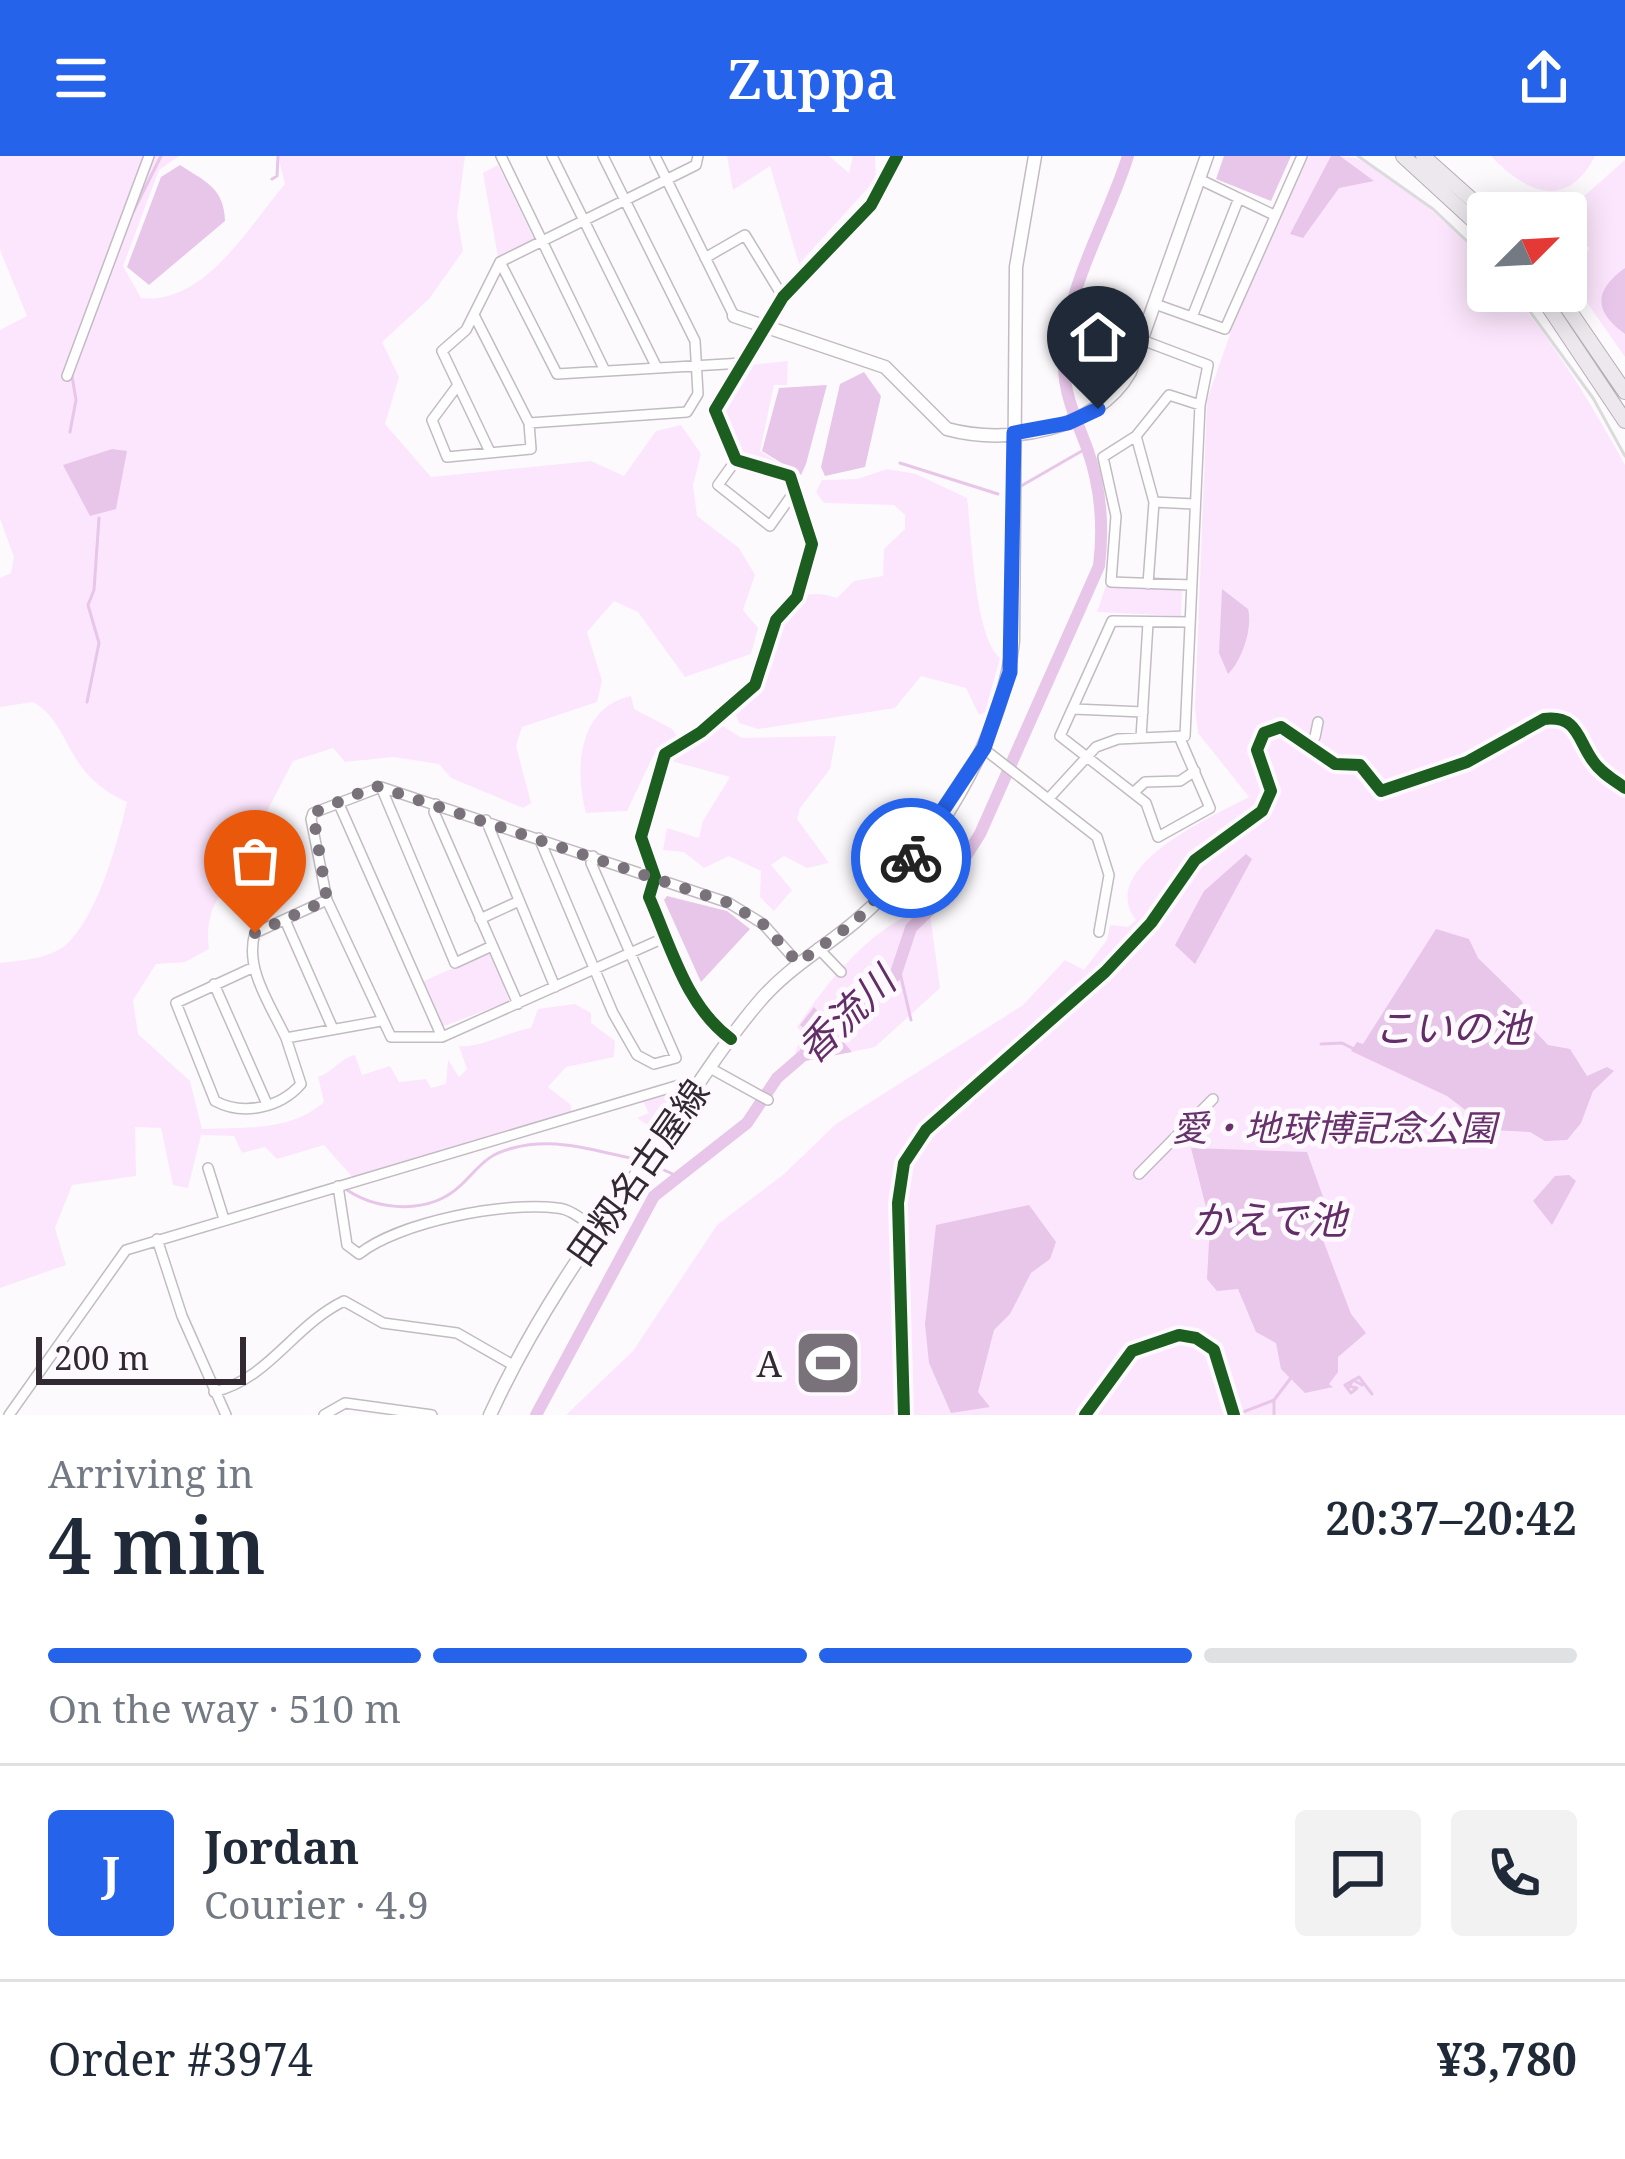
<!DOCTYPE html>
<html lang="en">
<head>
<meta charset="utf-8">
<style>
  :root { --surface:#fff; --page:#f2f2f3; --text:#1f2937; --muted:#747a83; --line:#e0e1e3; --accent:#2563eb }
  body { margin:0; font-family:"Noto Serif","Noto Sans JP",serif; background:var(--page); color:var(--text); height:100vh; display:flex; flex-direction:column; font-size:45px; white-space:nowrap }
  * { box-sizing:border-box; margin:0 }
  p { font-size:39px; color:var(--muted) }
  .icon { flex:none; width:66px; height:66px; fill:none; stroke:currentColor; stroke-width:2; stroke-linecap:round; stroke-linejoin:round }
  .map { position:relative; height:1259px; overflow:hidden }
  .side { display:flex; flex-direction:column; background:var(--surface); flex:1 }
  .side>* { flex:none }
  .needle { width:78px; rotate:66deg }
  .controls { position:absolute; left:1467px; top:36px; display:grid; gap:24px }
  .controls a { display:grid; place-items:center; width:120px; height:120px; border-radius:12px; background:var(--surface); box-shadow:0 6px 30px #0003; font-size:60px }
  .scale { position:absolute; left:36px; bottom:30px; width:210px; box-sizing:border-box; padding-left:12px; border:6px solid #322933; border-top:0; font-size:33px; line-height:42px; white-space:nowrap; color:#322933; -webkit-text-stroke:9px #fef9fe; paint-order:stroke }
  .pin { position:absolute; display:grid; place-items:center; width:102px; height:102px; color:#fff; margin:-123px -51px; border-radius:50% 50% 50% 0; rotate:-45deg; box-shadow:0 0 12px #0007 }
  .pin .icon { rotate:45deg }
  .courier { position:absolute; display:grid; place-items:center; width:120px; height:120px; margin:-60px; border:9px solid #2563eb; border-radius:50%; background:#fff; color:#222; box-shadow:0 3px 15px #0007 }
  .head em { font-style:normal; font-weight:600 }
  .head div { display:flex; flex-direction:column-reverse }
  .head { display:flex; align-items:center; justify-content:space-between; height:204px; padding:0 48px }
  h1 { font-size:78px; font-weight:600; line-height:90px }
  .bar { display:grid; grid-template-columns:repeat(4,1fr); gap:18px 12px; align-content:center; height:144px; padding:0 48px }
  .bar i { height:15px; border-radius:9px; background:var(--line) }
  .bar .on { background:var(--accent) }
  .bar p { grid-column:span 4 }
  .line { display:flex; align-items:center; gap:30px; padding:0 48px; border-top:3px solid var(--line) }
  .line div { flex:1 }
  .round { display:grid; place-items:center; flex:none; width:126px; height:126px; border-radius:12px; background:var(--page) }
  header { display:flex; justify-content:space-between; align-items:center; height:156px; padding:0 48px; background:var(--accent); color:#fff; font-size:54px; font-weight:600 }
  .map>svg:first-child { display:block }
  .green { fill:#fce6fd }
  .water { fill:#e7c6e9 }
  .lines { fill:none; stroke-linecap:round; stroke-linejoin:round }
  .stream { stroke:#e7c6e9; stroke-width:3 }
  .river { stroke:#e7c6e9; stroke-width:12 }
  .street-casing { stroke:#c2bcc2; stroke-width:12 }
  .secondary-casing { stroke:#c2bcc2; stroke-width:15 }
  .primary-casing { stroke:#b6aeb6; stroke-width:16 }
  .street { stroke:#fffeff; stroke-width:9 }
  .secondary { stroke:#fffeff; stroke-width:12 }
  .primary { stroke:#ece8ed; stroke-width:14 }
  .tram { stroke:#dcdbdc; stroke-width:3 }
  .cycleway-casing { stroke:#fef9fe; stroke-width:20 }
  .cycleway { stroke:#1b5e20; stroke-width:12 }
  .done { stroke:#79727a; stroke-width:12; stroke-dasharray:0 21.6 }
  .route { stroke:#2563eb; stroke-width:15 }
  .labels { text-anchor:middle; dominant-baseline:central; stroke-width:10; stroke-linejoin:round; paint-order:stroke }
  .park-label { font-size:36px; font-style:italic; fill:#67316b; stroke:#fef9fe }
  .street-label { font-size:36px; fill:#322933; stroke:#fef9fe }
  .poi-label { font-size:36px; fill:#322933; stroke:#fef9fe; text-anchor:end }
  .water-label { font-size:39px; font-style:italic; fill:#632d67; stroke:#fef9fe }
</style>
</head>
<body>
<header><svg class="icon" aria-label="menu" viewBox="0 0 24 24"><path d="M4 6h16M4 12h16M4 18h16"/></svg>Zuppa<svg class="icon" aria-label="share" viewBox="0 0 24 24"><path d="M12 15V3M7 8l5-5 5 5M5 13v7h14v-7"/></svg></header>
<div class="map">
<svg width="1625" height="1259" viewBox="0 0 1625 1259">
  <rect width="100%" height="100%" fill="#fdfafd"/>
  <path class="green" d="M 0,0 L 179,0 L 159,14 L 123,110 L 141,142 C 205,149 248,71 285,28 L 278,0 L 465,0 L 457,60 L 463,95 L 429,143 L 382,186 L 399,221 L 385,268 L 431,321 L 591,305 L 624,320 L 656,275 L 681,269 L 701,298 L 693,329 L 697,360 L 739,392 L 755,419 L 743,454 L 758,472 L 751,498 L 685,521 L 638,456 L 614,445 L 587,476 L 602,525 L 597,546 L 522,571 L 516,590 L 531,647 L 523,652 L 451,622 L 439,608 L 393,601 L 345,606 L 333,592 L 293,605 L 263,663 L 265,701 C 228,724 203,746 209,793 L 185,806 L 156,808 L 133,844 L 138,878 L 190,925 L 202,973 C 244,971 290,976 324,946 L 318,921 C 335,915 340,902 355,899 L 362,919 L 390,910 L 399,926 L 426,923 L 431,932 L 446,928 L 448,904 L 459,921 L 467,913 L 459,890 C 481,892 507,876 531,872 L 538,853 L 575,848 L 591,857 L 591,867 L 615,885 L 614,901 L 566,911 L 548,931 L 571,949 L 571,957 L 354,1023 L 324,989 L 277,1003 L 265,991 L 242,997 L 234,980 L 201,979 L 188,1032 L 173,1029 L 161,972 L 135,971 L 136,1020 L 72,1029 L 55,1072 L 66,1109 L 0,1132 L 0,807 C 23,804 53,803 70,785 C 100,752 117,688 127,646 C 63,618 73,569 33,546 L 0,551 L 0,422 L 11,417 L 14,401 L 0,363 L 0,174 L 27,160 L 0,94 Z
    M 727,0 L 829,0 L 849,17 L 853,0 L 875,0 L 876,23 L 799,108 L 770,10 L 733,34 Z
    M 1309,0 C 1323,0 1343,0 1356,2 C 1397,20 1459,76 1488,110 L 1488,135 L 1510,135 C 1556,189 1591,247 1625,309 L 1625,1259 L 566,1259 L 633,1195 L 717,1069 L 784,1018 L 836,968 L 1023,849 L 1065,804 L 1084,814 L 1107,784 L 1110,769 L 1128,771 L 1136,764 C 1095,711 1215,659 1249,641 L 1198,577 L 1195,552 L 1207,244 L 1241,147 Z
    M 1491,0 L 1595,0 C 1566,56 1525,36 1491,0 Z
    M 1625,4 L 1625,201 L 1574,128 L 1589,92 L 1566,74 L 1565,57 Z
    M 498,9 L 534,83 L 498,101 L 483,17 Z
    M 788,205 L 787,229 L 774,229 L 760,295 L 792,316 L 739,300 L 719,253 L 750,209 Z
    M 887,313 L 916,318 L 967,342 C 972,379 974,480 1000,502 L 985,556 L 979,559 L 966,532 L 921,520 L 895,552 L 758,573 L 739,567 L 733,552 L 765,526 C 776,486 777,421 837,442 L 854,425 L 883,420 L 884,393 L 905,373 L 905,359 L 894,349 L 824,347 L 816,336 L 822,324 L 857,323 Z
    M 1106,430 L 1182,434 L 1181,460 L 1097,456 Z
    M 631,540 L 634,553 L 672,573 L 681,586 L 703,585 L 718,567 L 742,582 L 836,580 L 830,613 L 800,652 L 797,663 L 829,707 L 807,712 L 784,700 L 771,709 L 792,734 L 774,755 L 760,741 L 761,715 L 729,700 L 704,712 L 684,696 L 663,694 L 667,672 L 699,682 L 703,665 L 730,621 L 653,600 L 627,655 L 586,657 C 574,614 578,551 631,540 Z
    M 922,753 L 930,758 L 940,832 L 875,891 L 802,906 L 795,898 L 802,877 L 797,871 C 829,824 868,774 922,753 Z
    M 486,797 L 492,798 L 509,845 L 442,871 L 422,826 Z
    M 682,932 L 689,935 L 660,977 L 637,962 L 649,957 L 642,943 Z"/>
  <path class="water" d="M 1224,0 L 1291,0 L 1271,45 L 1216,23 Z
    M 1331,0 L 1340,0 L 1374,25 L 1339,32 L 1303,82 L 1290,78 Z
    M 180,9 C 206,26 224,32 225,65 L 149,129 L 127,111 L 161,21 Z
    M 1625,112 L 1625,178 C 1595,156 1592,136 1625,112 Z
    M 864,216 L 881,240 L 865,311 L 825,320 L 821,311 L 840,228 Z
    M 827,229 L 806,308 L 801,319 L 762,295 L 779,232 Z
    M 112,293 L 127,295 L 116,353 L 90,360 L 63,309 Z
    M 1222,433 L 1248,453 C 1253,471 1242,505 1228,518 L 1219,497 Z
    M 1246,698 L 1252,703 L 1195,808 L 1175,789 L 1204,735 Z
    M 667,740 L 727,755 L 750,773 L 701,826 L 664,744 Z
    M 1436,773 L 1469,783 L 1478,802 L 1522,845 L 1529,869 L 1548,889 L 1570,893 L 1587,920 L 1607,911 L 1614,915 L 1593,935 L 1581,967 L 1567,984 L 1545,985 L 1530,976 L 1492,974 L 1447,940 L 1351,895 L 1357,886 L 1363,888 Z
    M 814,851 L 852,896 L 804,905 L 799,898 L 806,874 L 800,869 Z
    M 1191,992 L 1307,996 L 1331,1063 L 1323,1084 L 1351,1158 L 1366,1177 L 1338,1201 L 1338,1216 L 1329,1228 L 1342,1238 L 1333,1231 L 1305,1237 L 1281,1213 L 1276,1187 L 1256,1176 L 1238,1133 L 1217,1135 L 1207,1123 L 1210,1067 Z
    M 1569,1019 L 1576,1025 L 1552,1069 L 1533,1045 L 1555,1020 Z
    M 1029,1049 L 1056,1086 L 1050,1103 L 1031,1117 L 1010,1158 L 994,1174 L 978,1236 L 990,1251 L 951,1257 L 929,1207 L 925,1168 L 936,1069 Z"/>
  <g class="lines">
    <path class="stream" d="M 272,23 L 277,20 L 278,0
      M 133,56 L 161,0
      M 85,184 L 106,126
      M 70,276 L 76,244 L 72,220
      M 900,307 L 998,338
      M 1021,330 L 1087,292
      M 87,546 L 99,487 L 88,449 L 94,434 L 99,362
      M 898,808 L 911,864
      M 1321,888 L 1342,887 L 1356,894
      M 655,1010 L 675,1019
      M 347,1034 C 379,1055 430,1059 461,1029 C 480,1011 485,999 513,992 C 554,981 594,994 634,1003
      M 1352,1231 L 1357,1232 L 1351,1237 L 1345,1229 L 1359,1221 L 1372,1238
      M 1348,1233 L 1353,1224 L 1362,1229
      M 1238,1258 L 1274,1244
      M 1274,1259 L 1274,1244 L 1293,1219"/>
    <path class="river" d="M 536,1259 L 654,1040 L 747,967 L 777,922 L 895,820 L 911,772 L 935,749 L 980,678 L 1099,410 C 1104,369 1101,331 1087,292 C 1077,265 1065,241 1064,212 C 1061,137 1106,70 1128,0"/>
    <g class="street-casing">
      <path id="street" d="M 501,0 L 605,215
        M 552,0 L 657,212
        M 655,0 L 734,160
        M 1199,23 L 1274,59
        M 705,102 L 745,79 L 783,141
        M 500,106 L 557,218 L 743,207
        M 1155,148 L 1225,173 L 1302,0
        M 474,159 L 529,267 L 687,256 L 698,238 L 695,185 L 603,0
        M 1192,161 L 1239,42
        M 67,220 L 149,0
        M 458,229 L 432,264 L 447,301 L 531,293 L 529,267
        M 1136,280 L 1154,346 L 1148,428
        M 490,296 L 442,195 L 466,174 L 500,106 L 696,9 L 698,0
        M 736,304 L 718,329 L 770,370 L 794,336
        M 1154,346 L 1194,348
        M 1191,429 L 1111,426 L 1116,360 L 1103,301 L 1136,280 L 1169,239 L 1200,249
        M 1074,553 L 1143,556
        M 1315,581 L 1318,566
        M 1141,582 L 1148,467
        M 1181,585 L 1210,652 L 1158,681 L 1146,647 L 1060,580 L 1112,465 L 1190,466
        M 984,593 L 1097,681 L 1109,719 L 1099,776
        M 381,631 L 455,807 L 492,790
        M 1133,637 L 1145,626 L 1180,625 L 1195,615
        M 1051,640 L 1096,591 L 1118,583 L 1185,580 L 1200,249 L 1208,209 L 1142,184
        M 338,646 L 442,881
        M 436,648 L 434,656 L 518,848
        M 486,664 L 555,831
        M 539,682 L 613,857 L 637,899 L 654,908 L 676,902 L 591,707 L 593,700
        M 327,744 L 255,777 C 244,812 271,850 286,882 L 381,865
        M 480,763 L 517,746
        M 285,764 L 333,873
        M 666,781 L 442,881 L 391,881 L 327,744 L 311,663 L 313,657 L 381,631 L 729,747 L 763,768 L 798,807
        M 818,792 L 841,816
        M 254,811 L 176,847 L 215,945 C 243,960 280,952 301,928 L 286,882
        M 214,828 L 267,948
        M 731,883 C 686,850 671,791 649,741 L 655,721 L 641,681 L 665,598 L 701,576 L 755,529 L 776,464 L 797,441 L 812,388 L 790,320 L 736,304 L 715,254 L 783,141 L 871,49 L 897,0
        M 710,912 L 768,944
        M 208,1012 L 224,1063
        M 1139,1018 L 1213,943
        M 338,1030 L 347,1089 L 359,1098 C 399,1066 506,1045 557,1052 C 572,1053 585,1066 597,1074
        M 157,1083 L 182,1160 L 226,1259
        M 214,1236 C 270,1222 293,1170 344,1145 L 383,1167 L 457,1177 L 513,1209
        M 9,1259 L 126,1094 L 686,927 L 697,930
        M 324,1259 L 345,1247 L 432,1259"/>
    </g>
    <g class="secondary-casing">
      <path id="secondary" d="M 734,160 L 885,211 L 947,273 C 1008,290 1097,274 1130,216 L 1207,0
        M 490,1259 C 533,1164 592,1081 652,996 C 687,946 719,893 758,847 C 786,813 823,793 856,765 C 932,700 1002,585 1013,485 L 1016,111 L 1035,0"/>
    </g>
    <g class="primary-casing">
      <path id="primary" d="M 1403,0 L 1488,78
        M 1423,0 L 1488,58
        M 1538,135 L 1625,265
        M 1556,135 L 1625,236"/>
    </g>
    <use href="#street" class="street"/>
    <use href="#secondary" class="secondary"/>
    <use href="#primary" class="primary"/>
    <path class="tram" d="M 1358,0 L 1433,53 L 1488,105
      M 1515,135 L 1593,242 L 1625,300"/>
    <g class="cycleway-casing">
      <path id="cycleway" d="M 731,883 C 686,850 671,791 649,741 L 655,721 L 641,681 L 665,598 L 701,576 L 755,529 L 776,464 L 797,441 L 812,388 L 790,320 L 736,304 L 715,254 L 783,141 L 871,49 L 897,0
        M 904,1259 L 898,1047 L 904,1007 L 926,974 L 1105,816 L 1151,767 L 1195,704 L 1262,655 L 1271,635 L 1257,594 L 1264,577 L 1281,571 L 1335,608 L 1360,609 L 1381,635 L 1467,606 L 1544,563 C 1578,559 1577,583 1593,605 C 1601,617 1614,624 1625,632
        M 1085,1259 L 1132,1195 L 1179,1179 L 1196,1182 L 1214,1194 L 1234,1259"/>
    </g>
    <use href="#cycleway" class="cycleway"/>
  </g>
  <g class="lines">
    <path class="done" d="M 255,777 L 327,744 L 313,657 L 376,630 L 729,747 L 763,768 L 798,807 L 856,765 L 911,702"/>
    <path class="route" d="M 911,702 L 984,592 L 1010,516 L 1014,277 L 1068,267 L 1098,253"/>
  </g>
  <defs>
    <g id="stadium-square" transform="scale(3.45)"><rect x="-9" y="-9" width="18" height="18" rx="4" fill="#79727a" stroke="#fef9fe"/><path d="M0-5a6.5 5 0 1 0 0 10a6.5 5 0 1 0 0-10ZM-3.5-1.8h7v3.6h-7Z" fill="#fff"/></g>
  </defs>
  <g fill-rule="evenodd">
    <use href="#stadium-square" x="828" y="1207"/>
  </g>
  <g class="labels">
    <g class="park-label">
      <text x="1334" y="971">愛・地球博記念公園</text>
    </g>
    <g class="street-label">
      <text transform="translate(638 1016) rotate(-55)">田籾名古屋線</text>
    </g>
    <g class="poi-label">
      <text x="782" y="1207">A</text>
    </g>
    <g class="water-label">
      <text transform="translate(845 858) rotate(-44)">香流川</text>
      <text x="1452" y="870">こいの池</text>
      <text x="1269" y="1062">かえで池</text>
    </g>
  </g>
</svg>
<div class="controls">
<a><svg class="needle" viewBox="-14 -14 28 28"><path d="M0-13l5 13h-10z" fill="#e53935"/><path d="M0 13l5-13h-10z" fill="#747a83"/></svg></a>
</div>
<div class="scale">200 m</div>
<div class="pin" style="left:255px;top:777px;background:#ea580c"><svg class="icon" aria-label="bag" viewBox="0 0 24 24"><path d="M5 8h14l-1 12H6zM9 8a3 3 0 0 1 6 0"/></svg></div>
<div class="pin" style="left:1098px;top:253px;background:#1f2937"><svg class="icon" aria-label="home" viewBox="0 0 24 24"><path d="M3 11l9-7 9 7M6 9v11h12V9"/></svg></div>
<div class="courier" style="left:911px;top:702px"><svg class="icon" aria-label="bike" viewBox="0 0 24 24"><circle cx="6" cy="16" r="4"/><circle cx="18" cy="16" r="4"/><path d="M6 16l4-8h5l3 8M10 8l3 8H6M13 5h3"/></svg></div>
</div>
<section class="side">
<div class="head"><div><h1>4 min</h1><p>Arriving in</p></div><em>20:37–20:42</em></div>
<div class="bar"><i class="on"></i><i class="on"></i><i class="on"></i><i></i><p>On the way · 510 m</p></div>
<div class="line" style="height:216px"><b class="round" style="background:var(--accent);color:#fff">J</b><div><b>Jordan</b><p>Courier · 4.9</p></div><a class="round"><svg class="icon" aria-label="chat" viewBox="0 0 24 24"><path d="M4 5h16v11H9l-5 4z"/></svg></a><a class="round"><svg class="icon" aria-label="phone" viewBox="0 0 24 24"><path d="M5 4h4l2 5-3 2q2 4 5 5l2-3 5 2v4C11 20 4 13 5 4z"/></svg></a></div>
<div class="line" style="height:156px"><div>Order #3974</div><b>¥3,780</b></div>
</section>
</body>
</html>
